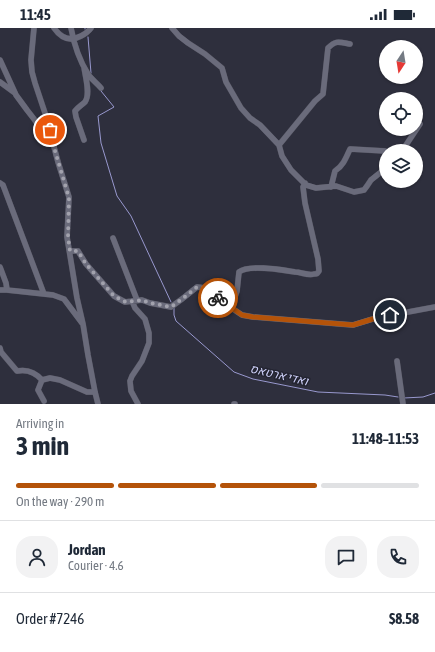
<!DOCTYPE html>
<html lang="en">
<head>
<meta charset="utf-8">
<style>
  :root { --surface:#fff; --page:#f2f2f3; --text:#1f2937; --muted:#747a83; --line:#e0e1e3; --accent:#b45309 }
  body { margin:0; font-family:"Asap Condensed",Heebo,sans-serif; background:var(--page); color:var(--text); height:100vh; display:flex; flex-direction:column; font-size:15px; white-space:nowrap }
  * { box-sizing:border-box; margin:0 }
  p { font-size:13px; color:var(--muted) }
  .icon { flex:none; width:22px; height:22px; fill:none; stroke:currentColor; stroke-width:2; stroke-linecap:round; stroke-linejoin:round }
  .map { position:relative; height:376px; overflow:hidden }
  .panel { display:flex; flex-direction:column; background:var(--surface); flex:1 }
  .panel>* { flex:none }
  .needle { width:26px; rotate:192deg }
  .tools { position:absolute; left:379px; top:12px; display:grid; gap:8px }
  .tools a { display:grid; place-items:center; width:44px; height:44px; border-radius:50%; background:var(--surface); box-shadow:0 1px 3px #0004; font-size:20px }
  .pin { position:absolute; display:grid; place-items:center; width:34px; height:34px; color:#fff; margin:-17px; border:2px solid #fff; border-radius:50%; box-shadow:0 1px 4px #0007 }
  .courier { position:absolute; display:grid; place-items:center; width:40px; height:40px; margin:-20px; border:3px solid #b45309; border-radius:50%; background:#fff; color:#222; box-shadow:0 1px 5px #0007 }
  .overview em { font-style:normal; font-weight:700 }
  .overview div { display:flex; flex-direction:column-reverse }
  .overview { display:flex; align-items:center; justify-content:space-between; height:68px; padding:0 16px }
  h1 { font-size:26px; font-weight:700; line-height:30px }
  .bar { display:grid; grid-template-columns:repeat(4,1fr); gap:6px 4px; align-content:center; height:48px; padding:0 16px }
  .bar i { height:5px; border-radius:3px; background:var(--line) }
  .bar .on { background:var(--accent) }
  .bar p { grid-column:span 4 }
  .line { display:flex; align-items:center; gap:10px; padding:0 16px; border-top:1px solid var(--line) }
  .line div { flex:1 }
  .round { display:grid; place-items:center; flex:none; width:42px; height:42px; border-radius:16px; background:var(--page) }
  .status { display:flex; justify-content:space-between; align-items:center; height:28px; padding:0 20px; background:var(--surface); direction:ltr }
  .status svg { height:11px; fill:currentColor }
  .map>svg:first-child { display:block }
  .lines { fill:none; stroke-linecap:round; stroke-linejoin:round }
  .stream { stroke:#9898ce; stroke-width:1 }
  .minor-casing { stroke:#4b4b57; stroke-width:6 }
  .minor { stroke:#6a6b7b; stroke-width:5.5 }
  .done { stroke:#a2a2ad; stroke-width:4; stroke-dasharray:0 7.2 }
  .route { stroke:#b45309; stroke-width:5 }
  .labels { text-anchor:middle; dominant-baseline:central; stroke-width:3; stroke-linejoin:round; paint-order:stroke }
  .water-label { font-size:12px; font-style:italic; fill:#ced1f9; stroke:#242532 }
</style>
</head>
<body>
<div class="status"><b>11:45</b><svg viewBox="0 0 49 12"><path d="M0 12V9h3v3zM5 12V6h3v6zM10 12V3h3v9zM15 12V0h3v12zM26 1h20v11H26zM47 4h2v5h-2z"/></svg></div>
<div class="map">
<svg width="435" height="376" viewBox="0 0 435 376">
  <rect width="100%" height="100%" fill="#2e2f3d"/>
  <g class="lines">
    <path class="stream" d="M 85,0 L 85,1
      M 88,9 L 91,45
      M 101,63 L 114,79 L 98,88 L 101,115 L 117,168 L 131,188 L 171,274
      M 174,280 L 174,287 L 176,293 L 234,344 L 253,351 L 318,364 L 385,367 L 398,369
      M 404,370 L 423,369 L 435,365"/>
    <g class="minor-casing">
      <path id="minor" d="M 34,0 L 31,32 L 32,44 L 35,55 L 45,85 L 58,134 L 69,169 L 67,209 L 77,270 L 83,296 L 88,327 L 95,364 L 98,376
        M 54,0 C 61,10 70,14 81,8 C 85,6 88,4 91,0
        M 71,0 C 74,16 79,32 88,46 C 91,51 97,55 101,60
        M 172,0 L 179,8 L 188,15 L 205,26 L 222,40 L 226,54 L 241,80 L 250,90 L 260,97 L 279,117 L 282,128 L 291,142 L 306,157 L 316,160 L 336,158 L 354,164 L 364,162 L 367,158 L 371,152 L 386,140
        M 0,32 L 16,67 L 27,82 L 34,91 L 42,103 L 53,116
        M 0,54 L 15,65
        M 84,112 L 76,89 L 75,83 C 78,79 82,77 85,74 C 91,66 85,48 84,39
        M 279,117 L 315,73 L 323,66 L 328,20 C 336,12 339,14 350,16
        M 402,123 L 420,96
        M 0,155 L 3,157 L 44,266
        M 331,159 L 335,143 C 343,138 346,130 350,121 L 385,123 L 386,126
        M 113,210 L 137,272
        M 70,223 L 78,223 L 86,236 L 114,268 L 125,274 L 142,272 L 150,275 L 171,279 L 182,271 L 197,259 L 206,260 L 233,281 L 242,287 L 253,289 L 353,297 L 376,290 L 435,279
        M 0,239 L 6,255 L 7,262 L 53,267 L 64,271 L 82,295
        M 0,262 L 7,262
        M 132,273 L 135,280 L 145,291 L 149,305 L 149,315 L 142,333 L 132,348 L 130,353 L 131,363 L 138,376
        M 231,280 L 237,263 L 239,244 C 249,236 282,242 295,244 C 301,244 308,248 314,246 C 317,246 317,246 319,243 L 318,231 L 305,175 L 303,159 L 305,155
        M 0,320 L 1,324 L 17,343 C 27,341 36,345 42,352 L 50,350 L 60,352 L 87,364 L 95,364
        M 397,333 L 403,376
        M 42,352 L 38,362 L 44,373
        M 234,376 L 235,376"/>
    </g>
    <use href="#minor" class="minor"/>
  </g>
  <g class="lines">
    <path class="done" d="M 50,102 L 53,116 L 69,170 L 68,209 L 70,223 L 78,223 L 86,236 L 114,268 L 126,274 L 142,272 L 150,275 L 171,279 L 182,271 L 197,259 L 206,260 L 218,270"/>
    <path class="route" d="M 218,270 L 242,287 L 253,289 L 353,297 L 376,290 L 390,287"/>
  </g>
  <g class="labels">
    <g class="water-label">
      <text transform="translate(279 347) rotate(13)">ואדי ארטאס</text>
    </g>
  </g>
</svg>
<div class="tools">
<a><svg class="needle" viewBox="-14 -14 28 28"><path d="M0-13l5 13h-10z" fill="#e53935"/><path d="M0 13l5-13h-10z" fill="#747a83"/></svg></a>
<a><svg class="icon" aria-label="locate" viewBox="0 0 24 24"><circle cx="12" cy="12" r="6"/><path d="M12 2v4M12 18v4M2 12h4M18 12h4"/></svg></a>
<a><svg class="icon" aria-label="layers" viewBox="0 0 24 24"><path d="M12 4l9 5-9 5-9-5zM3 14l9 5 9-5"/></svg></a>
</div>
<div class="pin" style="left:50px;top:102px;background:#ea580c"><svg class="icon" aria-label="bag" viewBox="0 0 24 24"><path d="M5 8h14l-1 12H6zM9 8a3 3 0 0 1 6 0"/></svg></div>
<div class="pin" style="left:390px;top:287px;background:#1f2937"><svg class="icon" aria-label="home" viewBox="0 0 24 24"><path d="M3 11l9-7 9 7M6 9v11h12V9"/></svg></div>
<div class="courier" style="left:218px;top:270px"><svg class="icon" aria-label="bike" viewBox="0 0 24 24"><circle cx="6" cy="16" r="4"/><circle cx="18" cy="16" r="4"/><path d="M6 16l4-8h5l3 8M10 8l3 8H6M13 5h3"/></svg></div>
</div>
<section class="panel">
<div class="overview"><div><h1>3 min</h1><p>Arriving in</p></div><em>11:48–11:53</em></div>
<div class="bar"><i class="on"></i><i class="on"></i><i class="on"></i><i></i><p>On the way · 290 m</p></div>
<div class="line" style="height:72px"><a class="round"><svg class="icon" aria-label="person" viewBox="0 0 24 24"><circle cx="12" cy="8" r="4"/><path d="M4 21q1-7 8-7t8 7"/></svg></a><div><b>Jordan</b><p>Courier · 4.6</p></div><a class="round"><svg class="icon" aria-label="chat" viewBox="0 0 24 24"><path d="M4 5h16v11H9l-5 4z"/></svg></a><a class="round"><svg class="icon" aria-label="phone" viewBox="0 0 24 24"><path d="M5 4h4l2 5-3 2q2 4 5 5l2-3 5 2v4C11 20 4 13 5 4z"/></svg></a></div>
<div class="line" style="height:52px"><div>Order #7246</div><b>$8.58</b></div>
</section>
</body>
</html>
